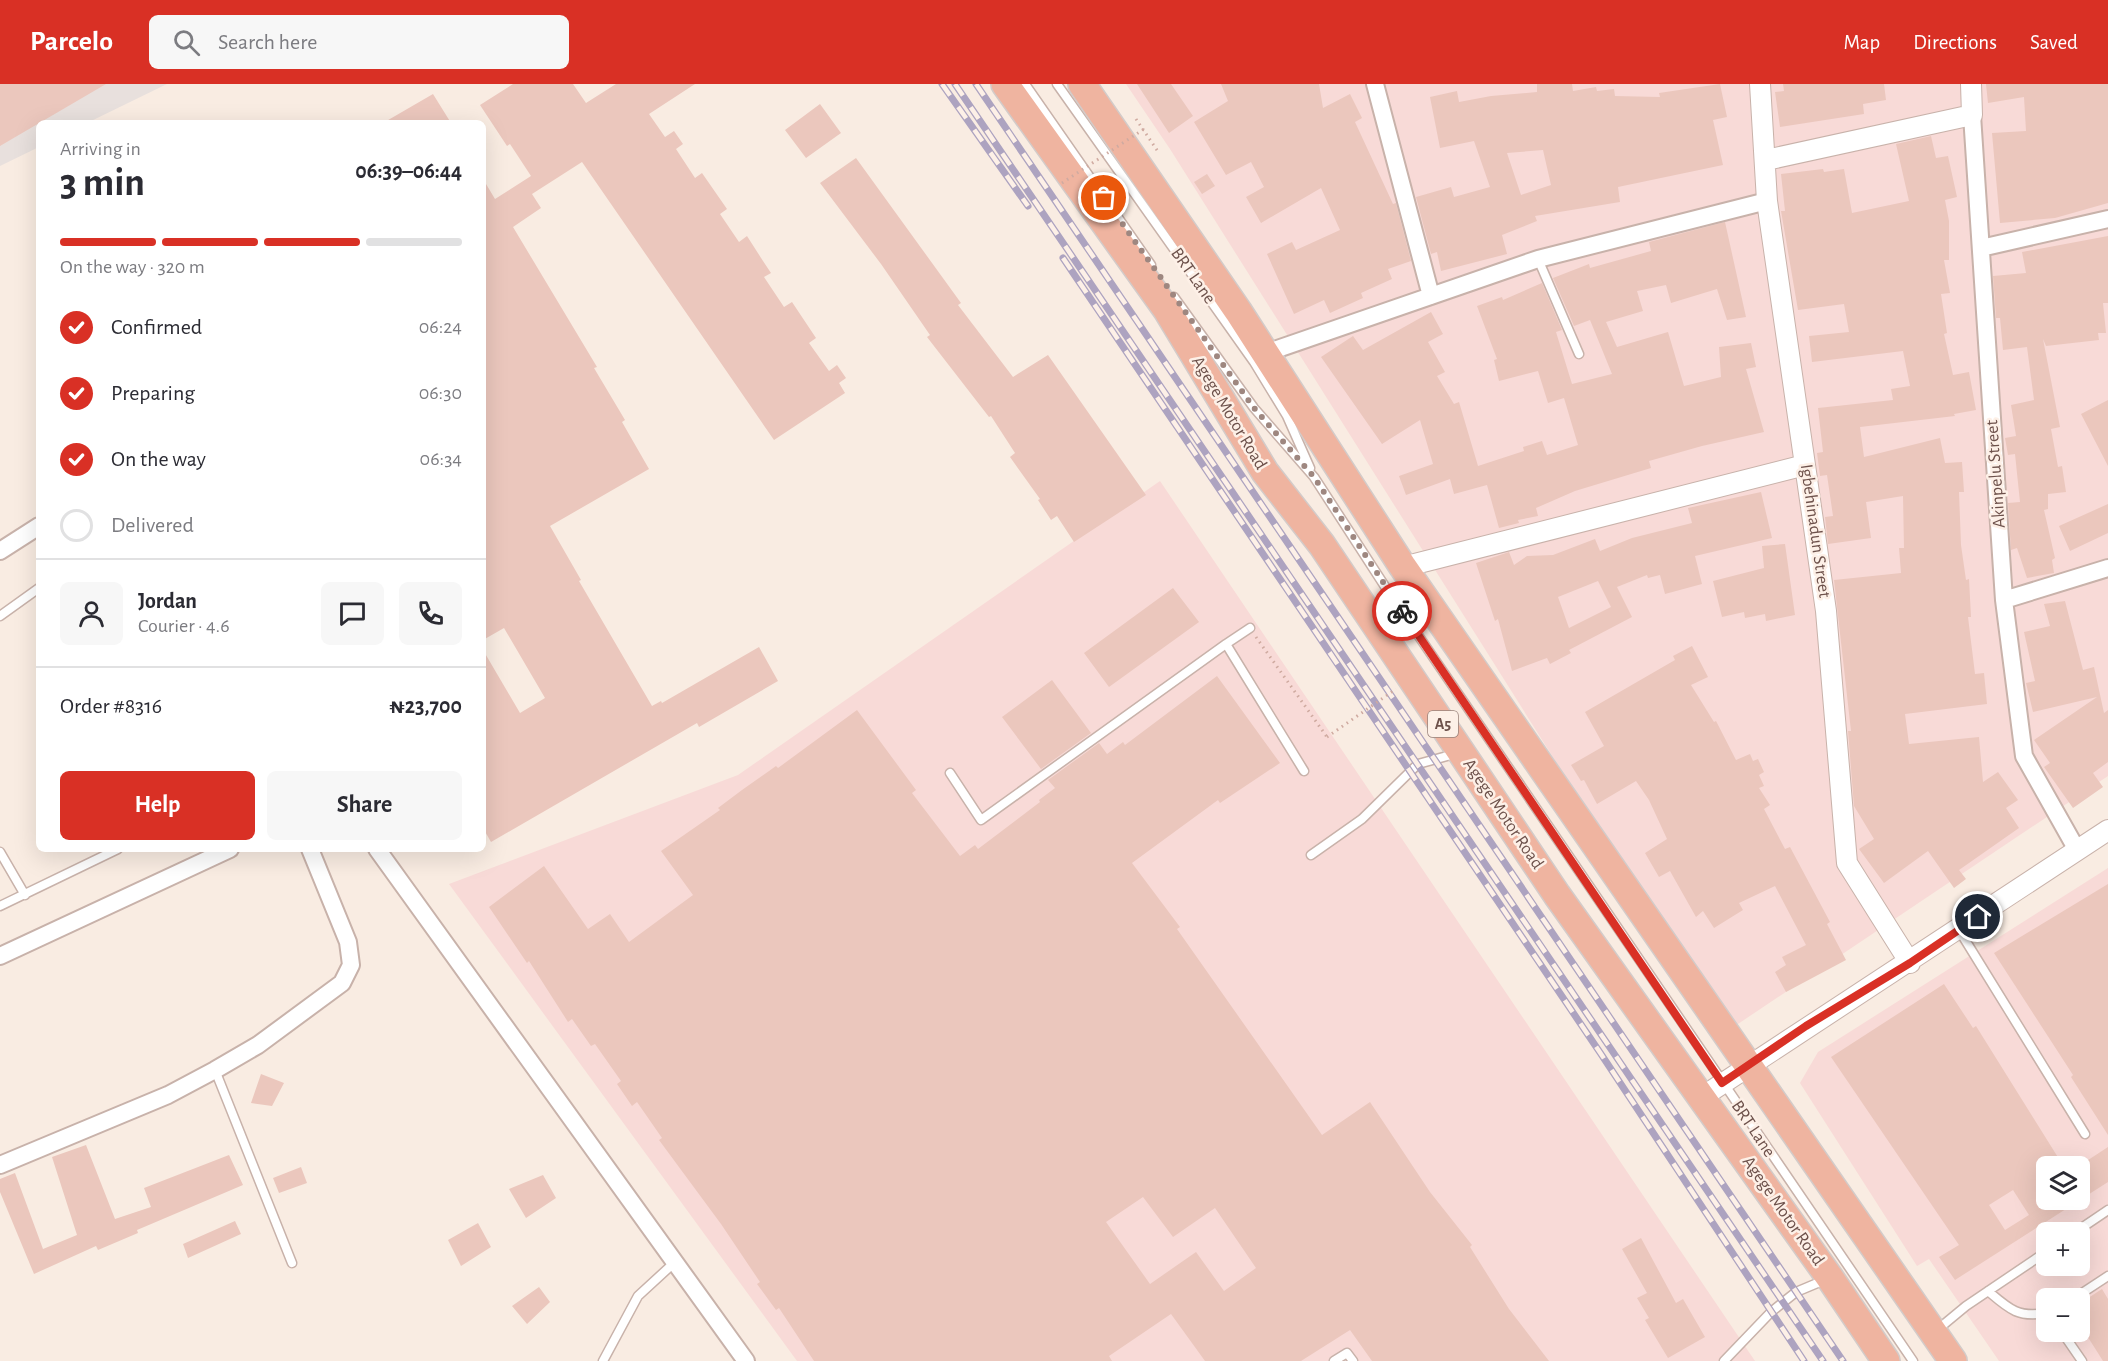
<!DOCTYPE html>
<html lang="en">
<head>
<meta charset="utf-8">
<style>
  :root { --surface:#fff; --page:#f7f7f7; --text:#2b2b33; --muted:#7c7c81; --line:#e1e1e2; --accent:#d93025 }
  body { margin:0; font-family:"Alegreya Sans",sans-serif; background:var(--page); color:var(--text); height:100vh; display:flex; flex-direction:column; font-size:22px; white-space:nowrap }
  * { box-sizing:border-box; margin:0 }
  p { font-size:20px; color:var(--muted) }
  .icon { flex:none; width:33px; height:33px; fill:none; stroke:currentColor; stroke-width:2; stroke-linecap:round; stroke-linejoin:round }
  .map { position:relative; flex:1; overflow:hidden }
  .panel { position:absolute; left:36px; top:36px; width:450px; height:732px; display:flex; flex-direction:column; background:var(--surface); border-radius:9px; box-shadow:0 6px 24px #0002 }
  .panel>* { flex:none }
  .fabs { position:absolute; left:2036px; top:1072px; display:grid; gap:12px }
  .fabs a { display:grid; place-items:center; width:54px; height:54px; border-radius:9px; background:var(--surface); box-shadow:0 6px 24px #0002; font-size:30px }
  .pin { position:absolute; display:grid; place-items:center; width:51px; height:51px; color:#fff; margin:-26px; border:3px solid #fff; border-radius:50%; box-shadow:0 2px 6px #0007 }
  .courier { position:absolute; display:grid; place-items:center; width:60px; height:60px; margin:-30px; border:4px solid #d93025; border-radius:50%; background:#fff; color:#222; box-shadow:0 2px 8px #0007 }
  .summary em { font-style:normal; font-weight:700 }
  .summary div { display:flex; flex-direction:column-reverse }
  .summary { display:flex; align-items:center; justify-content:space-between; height:102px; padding:0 24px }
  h1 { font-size:39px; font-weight:700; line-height:45px }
  .bar { display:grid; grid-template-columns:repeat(4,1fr); gap:9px 6px; align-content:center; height:72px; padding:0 24px }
  .bar i { height:8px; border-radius:4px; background:var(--line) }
  .bar .current { background:var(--accent) }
  .bar p { grid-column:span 4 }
  .line { display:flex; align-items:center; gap:15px; padding:0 24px; border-top:2px solid var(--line) }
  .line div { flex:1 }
  .round { display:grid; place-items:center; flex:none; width:63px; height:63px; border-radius:9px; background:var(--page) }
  ol { padding:0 24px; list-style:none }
  li { display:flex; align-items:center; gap:18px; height:66px }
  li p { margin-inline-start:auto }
  li .icon { padding:6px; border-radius:50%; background:var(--accent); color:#fff; stroke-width:4 }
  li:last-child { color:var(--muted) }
  li i { width:33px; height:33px; border:3px solid var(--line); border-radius:50% }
  .button { display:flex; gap:12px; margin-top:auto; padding:12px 24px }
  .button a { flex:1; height:69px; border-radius:9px; background:var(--accent); color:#fff; font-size:24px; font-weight:700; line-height:69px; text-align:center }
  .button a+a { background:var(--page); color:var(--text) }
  header { display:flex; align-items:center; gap:36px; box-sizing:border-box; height:84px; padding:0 30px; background:var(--accent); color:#fff }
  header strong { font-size:28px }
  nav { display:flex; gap:33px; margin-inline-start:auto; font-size:21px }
  .search { width:420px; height:54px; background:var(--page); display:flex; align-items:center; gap:15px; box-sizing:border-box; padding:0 21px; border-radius:9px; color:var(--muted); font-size:22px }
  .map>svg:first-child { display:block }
  .commercial { fill:#f8dad7; fill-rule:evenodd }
  .industrial { fill:#e8e0dd }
  .building { fill:#ebc7bd; fill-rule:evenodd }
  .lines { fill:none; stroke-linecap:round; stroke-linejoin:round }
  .service-casing { stroke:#c8b2aa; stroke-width:11 }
  .minor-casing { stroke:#c8b2aa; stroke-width:20 }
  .tertiary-casing { stroke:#c8b2aa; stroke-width:22 }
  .trunk-casing { stroke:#d3cbc9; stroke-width:30 }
  .path { stroke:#cfaaa0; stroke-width:3; stroke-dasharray:1.5 4.5; stroke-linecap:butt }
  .service { stroke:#fff; stroke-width:8 }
  .minor { stroke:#fff; stroke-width:16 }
  .tertiary { stroke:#fff; stroke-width:20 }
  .trunk { stroke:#efb4a0; stroke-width:27 }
  .rail-casing { stroke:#ada3c0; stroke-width:7 }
  .rail { stroke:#fdf0e7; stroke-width:4.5; stroke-dasharray:14; stroke-linecap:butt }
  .path-bridge { stroke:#cfaaa0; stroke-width:3; stroke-dasharray:1.5 4.5; stroke-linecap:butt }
  .done { stroke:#9e8780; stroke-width:6; stroke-dasharray:0 10.8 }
  .route { stroke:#d93025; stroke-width:8 }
  .labels { text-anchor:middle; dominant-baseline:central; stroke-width:5; stroke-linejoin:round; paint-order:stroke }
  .shield { fill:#fdf0e7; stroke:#98817a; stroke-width:1.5 }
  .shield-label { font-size:16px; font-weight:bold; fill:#6d514b }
  .street-label { font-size:18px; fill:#6d514b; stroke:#fdf0e7 }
</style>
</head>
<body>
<header>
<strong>Parcelo</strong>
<div class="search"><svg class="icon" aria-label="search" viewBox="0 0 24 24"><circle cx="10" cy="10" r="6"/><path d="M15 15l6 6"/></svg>Search here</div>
<nav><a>Map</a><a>Directions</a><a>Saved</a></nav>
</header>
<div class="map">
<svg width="2108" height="1277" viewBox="0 0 2108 1277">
  <rect width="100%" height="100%" fill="#f9ece2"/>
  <path class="commercial" d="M 1126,0 L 2108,0 L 2108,692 L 1726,948 L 1170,65 Z
    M 1160,397 L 1755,1277 L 797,1277 L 449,800 L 738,691 Z
    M 2108,784 L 2108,1277 L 1999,1277 L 1929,1175 L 1917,1182 L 1800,999 L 1818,968 ZM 2046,1083 L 2079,1083 L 2079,1116 L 2046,1116 ZM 2046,1149 L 2079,1149 L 2079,1182 L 2046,1182 ZM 2046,1215 L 2079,1215 L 2079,1248 L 2046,1248 Z"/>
  <path class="industrial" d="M 0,0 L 167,0 L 87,39 L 39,39 L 39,63 L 0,82 Z"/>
  <path class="building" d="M 0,0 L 106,0 L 0,62 Z
    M 513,0 L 573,0 L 586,19 L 616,0 L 695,0 L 649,30 L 665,53 L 674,47 L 683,60 L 676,65 L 695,94 L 702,89 L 727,125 L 720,130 L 739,158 L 747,152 L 763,177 L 771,189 L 764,193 L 784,223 L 792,218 L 816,254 L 809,259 L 829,287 L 837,281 L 846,294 L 839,299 L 845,309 L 774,356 L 582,78 L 532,110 L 541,124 L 513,143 L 597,283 L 594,284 L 625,336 L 622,338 L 649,385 L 550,442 L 581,496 L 579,497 L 652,622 L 661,617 L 662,619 L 759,563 L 778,597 L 699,643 L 697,639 L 491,758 L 483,744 L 483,566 L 520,629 L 545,614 L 504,544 L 483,556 L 483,95 L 495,115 L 531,92 L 510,60 L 507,62 L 480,21 Z
    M 1137,0 L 1171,0 L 1193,32 L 1169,49 Z
    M 1221,0 L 1319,0 L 1323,24 L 1350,10 L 1362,34 L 1355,38 L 1393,120 L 1396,119 L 1411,177 L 1388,185 L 1392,195 L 1361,209 L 1363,214 L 1330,229 L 1324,216 L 1294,230 L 1267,170 L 1292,158 L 1296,166 L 1340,146 L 1321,104 L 1261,139 L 1246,113 L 1264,103 L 1251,78 L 1226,91 L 1194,38 L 1228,17 Z
    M 1537,0 L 1572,0 L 1573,7 L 1596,3 L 1597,7 L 1614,5 L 1615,12 L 1660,13 L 1659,9 L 1720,0 L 1727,33 L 1713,36 L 1723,81 L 1618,103 L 1620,118 L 1535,132 L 1537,137 L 1502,151 L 1507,170 L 1441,187 L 1437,168 L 1431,170 L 1416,113 L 1451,103 L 1454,113 L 1490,103 L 1474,57 L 1440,64 L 1430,13 L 1457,7 L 1459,18 L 1491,12 L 1537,8 ZM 1543,66 L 1551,101 L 1521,111 L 1507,69 Z
    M 1783,0 L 1884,0 L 1886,16 L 1863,20 L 1864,30 L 1780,43 L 1775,8 L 1784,7 Z
    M 1986,0 L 2108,0 L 2108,119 L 2055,134 L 2000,139 L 1992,49 L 2026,47 L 2024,13 L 1988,19 Z
    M 433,10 L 451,39 L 383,39 Z
    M 820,20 L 841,49 L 806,74 L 785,46 Z
    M 1931,52 L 1936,74 L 1948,72 L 1957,113 L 1945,116 L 1949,137 L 1949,176 L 1944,176 L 1950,209 L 1941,210 L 1947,249 L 1944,250 L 1953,291 L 1969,288 L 1976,326 L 1954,330 L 1955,332 L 1860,343 L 1864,373 L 1940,354 L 1945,379 L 1962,378 L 1964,408 L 1959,408 L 1961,461 L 1966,496 L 1969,495 L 1971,533 L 1968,533 L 1975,590 L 1984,589 L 1987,620 L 1905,630 L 1909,660 L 1979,653 L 1983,698 L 1998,688 L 2018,716 L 2006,724 L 2019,744 L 1959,786 L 1966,795 L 1954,804 L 1928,767 L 1884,799 L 1859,765 L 1874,755 L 1854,722 L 1848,647 L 1851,647 L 1834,496 L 1901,489 L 1899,464 L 1904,464 L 1903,412 L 1866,418 L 1871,454 L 1828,460 L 1825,433 L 1833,432 L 1827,391 L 1820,392 L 1817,369 L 1823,368 L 1818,324 L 1893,316 L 1891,305 L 1910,302 L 1903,267 L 1812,278 L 1809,252 L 1849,248 L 1844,220 L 1798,226 L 1781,127 L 1785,127 L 1781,90 L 1823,85 L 1824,88 L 1844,85 L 1852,129 L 1909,117 L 1896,60 Z
    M 856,74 L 961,219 L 958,221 L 1013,293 L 1048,271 L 1146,411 L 1074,458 L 1057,432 L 1051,436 L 1038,416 L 1040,415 L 1010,373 L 1015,369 L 991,332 L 989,333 L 927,253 L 930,251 L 881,180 L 820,99 Z
    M 1207,90 L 1215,102 L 1202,110 L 1194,98 Z
    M 1725,138 L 1746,233 L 1727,236 L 1717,205 L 1671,219 L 1666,201 L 1637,207 L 1643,227 L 1606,238 L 1617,263 L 1668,248 L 1684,302 L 1721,293 L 1719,263 L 1751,259 L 1756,283 L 1746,285 L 1764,348 L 1702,362 L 1649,377 L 1651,384 L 1575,407 L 1536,424 L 1538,432 L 1518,436 L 1519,439 L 1499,444 L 1487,401 L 1454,410 L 1450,395 L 1406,411 L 1399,392 L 1433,380 L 1420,336 L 1382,360 L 1321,273 L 1353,252 L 1363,266 L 1431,228 L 1443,250 L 1428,258 L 1445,288 L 1437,292 L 1454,320 L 1459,318 L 1478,382 L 1524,367 L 1523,363 L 1542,357 L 1547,371 L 1578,361 L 1564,314 L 1548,319 L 1538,287 L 1499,297 L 1494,276 L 1497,275 L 1477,222 L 1502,213 L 1503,216 L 1542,199 L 1562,246 L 1556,248 L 1572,300 L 1612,290 L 1590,236 L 1574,242 L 1553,194 L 1589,180 L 1590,184 L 1651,167 L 1649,158 Z
    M 2108,152 L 2108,219 L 2103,219 L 2106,249 L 2098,249 L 2099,256 L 2046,262 L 2043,255 L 2060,343 L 2051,345 L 2058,383 L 2062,382 L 2066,408 L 2048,410 L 2048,425 L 2044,426 L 2055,474 L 2052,476 L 2054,489 L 2027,494 L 2017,464 L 2011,466 L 2008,419 L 2020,418 L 2015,370 L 2008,371 L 2005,354 L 2016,352 L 2011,321 L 2034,316 L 2027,263 L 2003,266 L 2000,234 L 1996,234 L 1993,192 L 2026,189 L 2022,168 Z
    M 2108,316 L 2108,382 L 2081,330 Z
    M 1761,408 L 1772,454 L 1695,472 L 1702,500 L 1665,510 L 1660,491 L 1648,494 L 1647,491 L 1617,503 L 1632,533 L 1569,566 L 1571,569 L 1550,580 L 1547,574 L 1512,587 L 1498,535 L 1495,537 L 1476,479 L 1509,468 L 1514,481 L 1527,472 L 1553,471 L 1595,455 L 1600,467 L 1632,454 L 1692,439 L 1688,424 ZM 1598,497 L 1611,523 L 1569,544 L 1558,513 Z
    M 2108,420 L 2108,449 L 2070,467 L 2059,442 Z
    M 1785,460 L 1795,531 L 1766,537 L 1765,530 L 1745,534 L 1744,528 L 1722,533 L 1713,497 L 1764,484 L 1762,462 Z
    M 1173,504 L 1199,538 L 1109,603 L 1084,569 Z
    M 2065,517 L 2083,586 L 2094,583 L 2104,629 L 2108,626 L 2108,678 L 2093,689 L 2103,703 L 2073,724 L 2044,683 L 2050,679 L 2034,656 L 2097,613 L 2033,628 L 2026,599 L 2035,597 L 2024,548 L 2050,542 L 2044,520 Z
    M 1692,562 L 1708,593 L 1691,601 L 1714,638 L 1716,637 L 1736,676 L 1750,670 L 1753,677 L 1758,675 L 1764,688 L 1759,691 L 1764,702 L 1759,704 L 1770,721 L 1764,725 L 1785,765 L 1790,763 L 1830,838 L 1827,840 L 1846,876 L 1786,908 L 1775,888 L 1786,881 L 1782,873 L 1806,861 L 1775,802 L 1739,819 L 1743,826 L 1714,844 L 1703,827 L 1696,833 L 1670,787 L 1659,793 L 1645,769 L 1667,755 L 1649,716 L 1636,697 L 1597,720 L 1584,696 L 1581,697 L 1571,681 L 1604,662 L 1585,628 L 1675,576 L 1673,572 Z
    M 1217,592 L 1280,679 L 1220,719 L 1218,716 L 1132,779 L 1180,843 L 1177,845 L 1322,1051 L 1370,1018 L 1430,1108 L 1472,1161 L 1470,1163 L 1509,1225 L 1549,1277 L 1372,1277 L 1350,1246 L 1301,1277 L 1205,1277 L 1171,1230 L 1109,1272 L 1112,1277 L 814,1277 L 779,1224 L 776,1226 L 757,1200 L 760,1198 L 721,1140 L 659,1056 L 662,1054 L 637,1018 L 632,1022 L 617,1000 L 621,997 L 595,960 L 591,962 L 572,935 L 568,938 L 529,877 L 527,879 L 489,823 L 544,782 L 588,845 L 610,830 L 629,858 L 693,811 L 661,767 L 720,726 L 718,724 L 742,706 L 776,682 L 778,684 L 857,626 L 916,706 L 912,709 L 960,772 L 975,761 L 978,765 L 1040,718 L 1039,716 L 1055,704 L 1048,696 L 1099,659 L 1107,670 L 1123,658 L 1125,661 ZM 1143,1113 L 1173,1153 L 1215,1124 L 1256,1184 L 1224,1207 L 1196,1168 L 1150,1200 L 1106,1138 Z
    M 1052,596 L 1091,649 L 1041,685 L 1002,633 Z
    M 2108,800 L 2108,1051 L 2071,993 L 2073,991 L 1994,869 Z
    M 1944,900 L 1973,944 L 1976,942 L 2064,1083 L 2046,1083 L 2046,1116 L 2079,1116 L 2079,1082 L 2108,1063 L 2108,1098 L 1955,1196 L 1939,1173 L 1959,1161 L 1831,973 ZM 2013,1106 L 2029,1131 L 2005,1146 L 1989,1121 Z
    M 261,990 L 284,999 L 272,1022 L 251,1019 Z
    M 86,1061 L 115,1135 L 151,1123 L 144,1104 L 229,1071 L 243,1101 L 137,1146 L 138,1149 L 98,1166 L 96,1162 L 34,1190 L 0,1108 L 0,1095 L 15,1089 L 43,1165 L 77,1151 L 52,1073 Z
    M 301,1083 L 307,1099 L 279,1109 L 273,1094 Z
    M 543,1091 L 556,1114 L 526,1134 L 509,1105 Z
    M 235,1137 L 241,1150 L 188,1174 L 183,1160 Z
    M 478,1139 L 491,1163 L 461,1182 L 448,1156 Z
    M 1641,1154 L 1676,1219 L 1683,1215 L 1705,1253 L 1668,1274 L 1645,1236 L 1649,1234 L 1637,1214 L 1647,1209 L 1622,1165 Z
    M 539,1203 L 550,1218 L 527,1240 L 512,1222 Z
    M 2102,1205 L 2108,1215 L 2108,1277 L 2103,1277 L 2079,1239 L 2079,1220 Z"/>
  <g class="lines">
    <g class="service-casing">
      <path id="service" d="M 1025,0 L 1151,181
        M 1057,0 L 1254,278 L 1287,332 L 1310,384
        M 1538,175 L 1579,270
        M 1174,213 L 1254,324 L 1314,393 L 1386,504 L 1913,1277
        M 0,532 L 39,504
        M 1226,560 L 1250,544
        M 950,689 L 981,736 L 1226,560 L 1304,687
        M 0,768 L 25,811
        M 1311,771 L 1362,735 L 1418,680 L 1458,669
        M 0,822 L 118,765
        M 1959,846 L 2085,1050
        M 215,986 L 292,1179
        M 2074,1149 L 2108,1126
        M 1988,1207 C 2009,1225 2018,1234 2046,1229
        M 2073,1215 L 2108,1192
        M 1937,1246 L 1966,1222 L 2046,1168
        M 2062,1248 L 2082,1277
        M 603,1277 L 638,1212 L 675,1178
        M 1334,1277 L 1347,1269 L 1353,1277
        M 1724,1277 L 1771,1228 L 1796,1208 L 1827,1195"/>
    </g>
    <g class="minor-casing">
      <path id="minor" d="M 1375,0 L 1431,212
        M 1972,31 L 2004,516 L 2024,672 L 2077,766
        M 1981,164 L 2108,135
        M 1263,270 L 1538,175 L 1767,117
        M 0,467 L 39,442
        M 2004,516 L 2108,484
        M 377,765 L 746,1277
        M 0,872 L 230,765
        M 0,1081 L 168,1011 L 215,986 L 258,961 L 342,899 L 351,881 L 348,858 L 310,765"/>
    </g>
    <g class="tertiary-casing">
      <path id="tertiary" d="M 1760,0 L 1767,117 L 1826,527 L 1847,779 L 1910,879
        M 1766,76 L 1972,31 L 1971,0
        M 1403,483 L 1805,381
        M 1702,1013 C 1837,923 1973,835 2108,746"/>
    </g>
    <g class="trunk-casing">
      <path id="trunk" d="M 1005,0 L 1167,226 L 1265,388 L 1322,461 L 1557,811 L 1830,1194 L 1886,1277
        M 1082,0 L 1238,227 L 1403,483 L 1953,1277"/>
    </g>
    <path class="path" d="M 1136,35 L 1159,69
      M 1256,553 L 1327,653"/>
    <use href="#service" class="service"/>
    <use href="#minor" class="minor"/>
    <use href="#tertiary" class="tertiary"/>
    <use href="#trunk" class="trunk"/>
    <g class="rail-casing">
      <path id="rail" d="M 942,0 L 1028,122
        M 955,0 L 1823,1277
        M 976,0 L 1843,1277
        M 1063,174 L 1601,970 L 1804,1277"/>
    </g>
    <use href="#rail" class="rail"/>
    <path class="path-bridge" d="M 1062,99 L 1144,45
      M 1327,653 L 1396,605"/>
  </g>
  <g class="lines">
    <path class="done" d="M 1104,114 L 1254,324 L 1314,393 L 1402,527"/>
    <path class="route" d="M 1402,527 L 1722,999 L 1806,942 L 1910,879 L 1978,833"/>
  </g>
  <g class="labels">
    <rect class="shield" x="1428" y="627" width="30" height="26" rx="4.5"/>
    <g class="shield-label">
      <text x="1443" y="640">A5</text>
    </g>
    <g class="street-label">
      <text transform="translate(1193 192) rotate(55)">BRT Lane</text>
      <text transform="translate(1229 329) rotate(59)">Agege Motor Road</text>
      <text transform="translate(1996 390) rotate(-94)">Akinpelu Street</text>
      <text transform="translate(1815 447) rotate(82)">Igbehinadun Street</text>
      <text transform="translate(1503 730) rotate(56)">Agege Motor Road</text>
      <text transform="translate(1753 1045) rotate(56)">BRT Lane</text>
      <text transform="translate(1783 1127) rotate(55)">Agege Motor Road</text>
    </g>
  </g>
</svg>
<div class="fabs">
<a><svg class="icon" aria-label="layers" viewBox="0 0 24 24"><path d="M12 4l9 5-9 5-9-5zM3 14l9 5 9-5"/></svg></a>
<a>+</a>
<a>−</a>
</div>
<div class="pin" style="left:1104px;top:114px;background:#ea580c"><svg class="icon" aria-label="bag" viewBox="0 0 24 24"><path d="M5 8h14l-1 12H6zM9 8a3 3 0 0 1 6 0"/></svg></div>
<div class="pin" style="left:1978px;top:833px;background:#1f2937"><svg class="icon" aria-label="home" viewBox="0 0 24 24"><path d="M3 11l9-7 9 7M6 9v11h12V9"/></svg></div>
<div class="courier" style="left:1402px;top:527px"><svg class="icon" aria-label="bike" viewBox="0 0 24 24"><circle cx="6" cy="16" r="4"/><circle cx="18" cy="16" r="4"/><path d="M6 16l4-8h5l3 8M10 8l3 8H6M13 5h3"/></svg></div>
<section class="panel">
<div class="summary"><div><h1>3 min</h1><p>Arriving in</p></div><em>06:39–06:44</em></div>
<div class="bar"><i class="current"></i><i class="current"></i><i class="current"></i><i></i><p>On the way · 320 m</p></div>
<ol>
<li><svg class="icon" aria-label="check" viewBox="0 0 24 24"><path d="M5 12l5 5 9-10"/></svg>Confirmed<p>06:24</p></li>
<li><svg class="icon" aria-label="check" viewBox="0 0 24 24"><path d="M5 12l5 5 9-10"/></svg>Preparing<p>06:30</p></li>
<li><svg class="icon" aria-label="check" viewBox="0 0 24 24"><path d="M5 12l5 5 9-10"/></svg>On the way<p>06:34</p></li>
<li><i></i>Delivered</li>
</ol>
<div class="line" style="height:108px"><a class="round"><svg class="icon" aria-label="person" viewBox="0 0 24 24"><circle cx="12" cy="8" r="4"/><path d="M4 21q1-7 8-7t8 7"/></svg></a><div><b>Jordan</b><p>Courier · 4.6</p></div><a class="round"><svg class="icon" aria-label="chat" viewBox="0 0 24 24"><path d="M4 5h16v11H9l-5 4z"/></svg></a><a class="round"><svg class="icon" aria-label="phone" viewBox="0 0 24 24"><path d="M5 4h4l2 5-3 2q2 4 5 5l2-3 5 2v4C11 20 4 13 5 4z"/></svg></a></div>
<div class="line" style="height:78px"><div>Order #8316</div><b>₦23,700</b></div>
<div class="button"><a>Help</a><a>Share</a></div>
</section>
</div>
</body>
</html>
